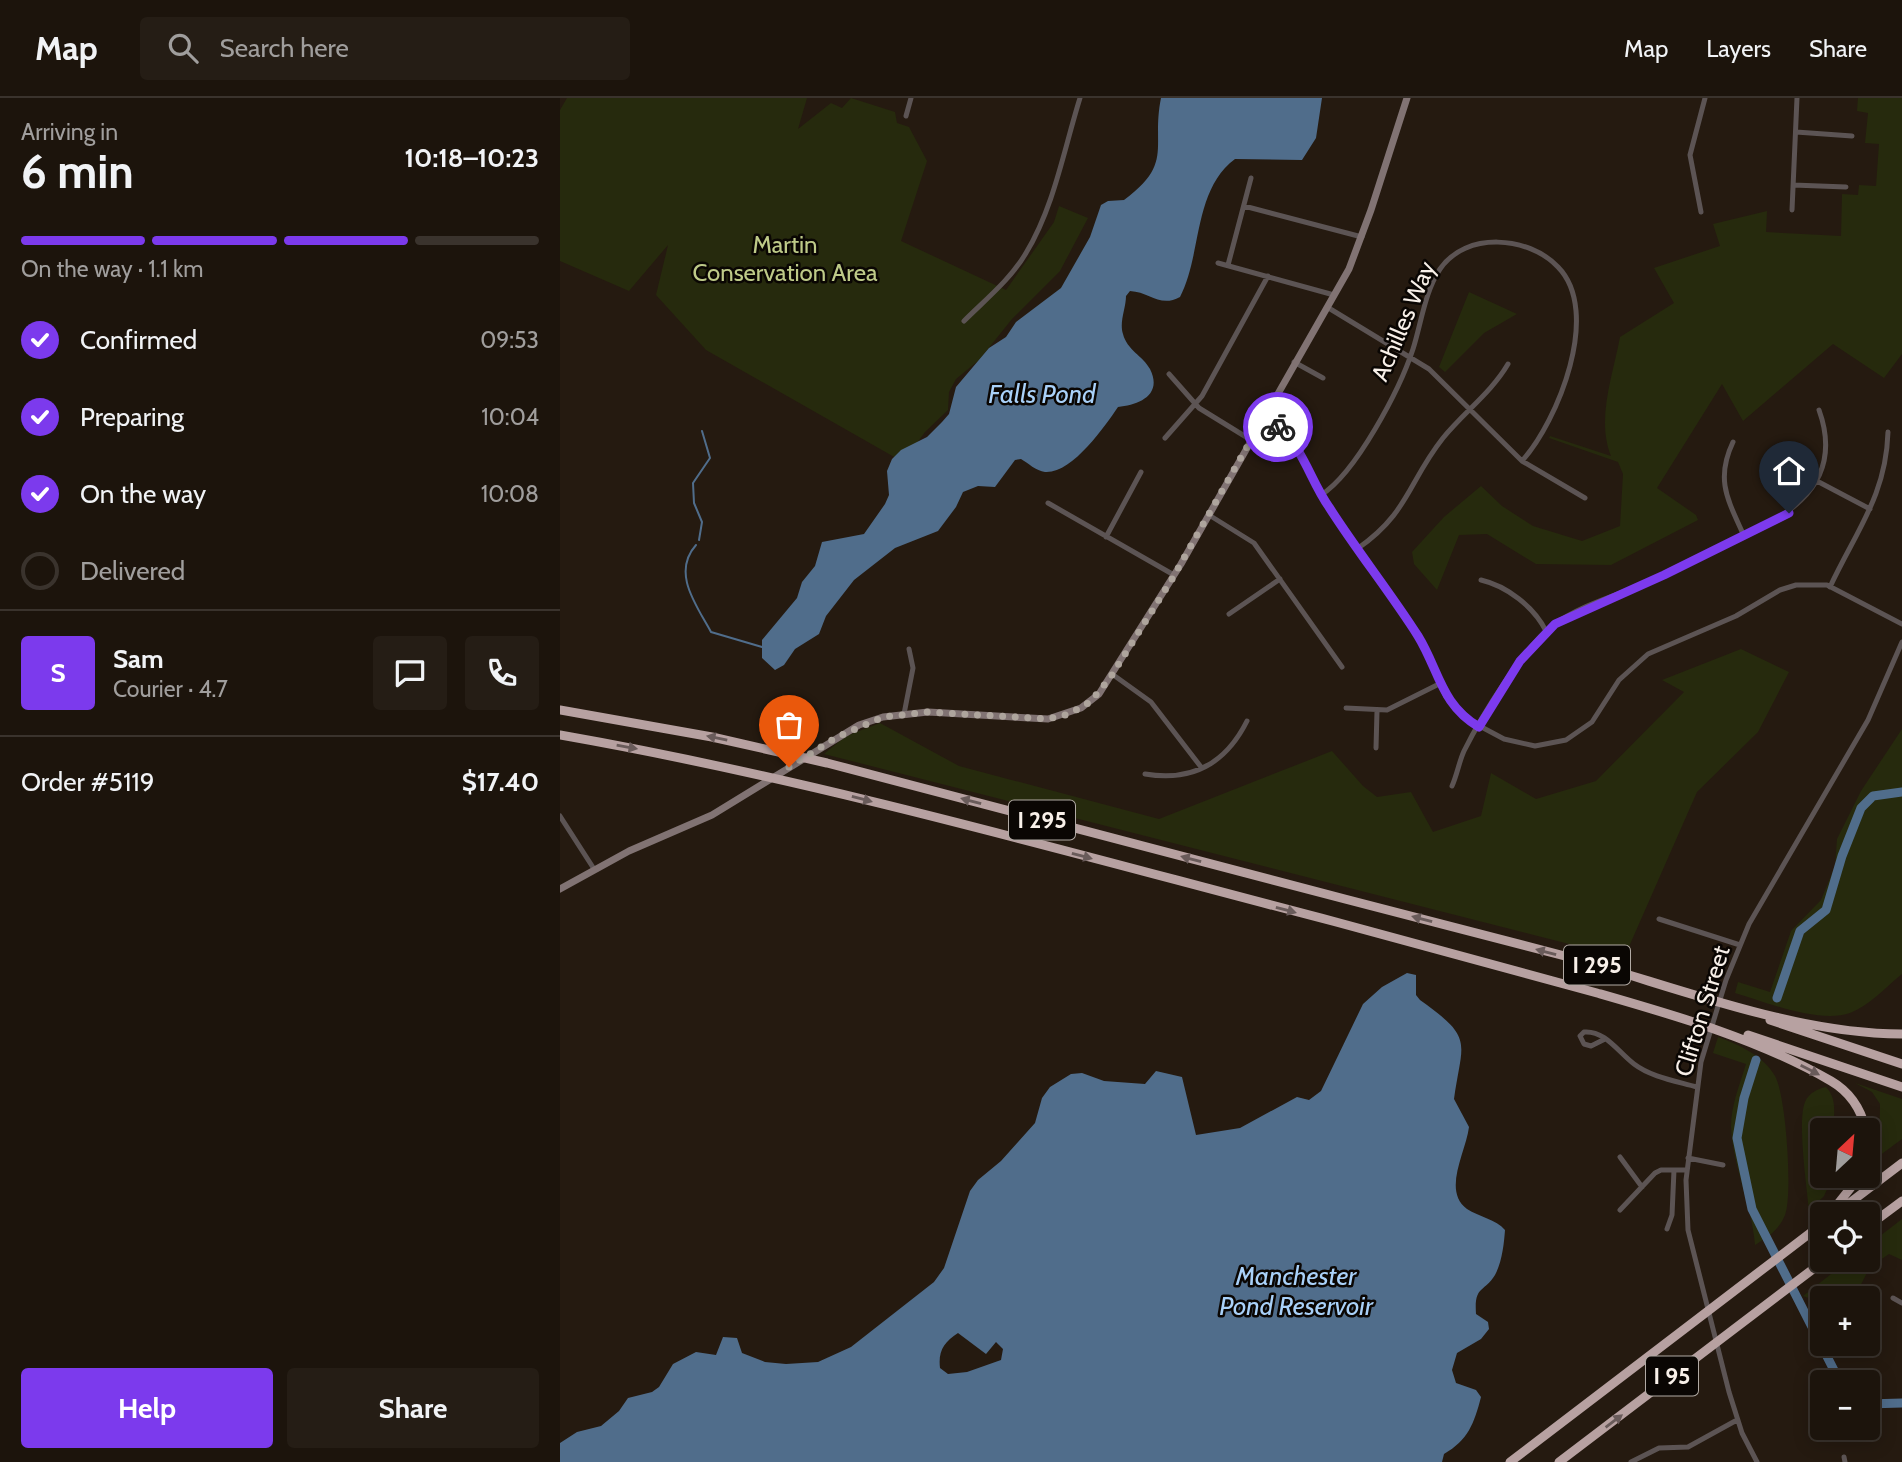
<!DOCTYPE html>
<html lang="en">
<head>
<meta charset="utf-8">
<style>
  :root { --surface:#1c140c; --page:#251d15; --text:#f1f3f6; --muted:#a09e9d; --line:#3a332d; --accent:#7c3aed }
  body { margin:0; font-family:Cabin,sans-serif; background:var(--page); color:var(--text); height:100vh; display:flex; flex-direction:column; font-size:26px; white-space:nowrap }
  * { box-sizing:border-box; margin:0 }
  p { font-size:23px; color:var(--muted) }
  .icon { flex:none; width:38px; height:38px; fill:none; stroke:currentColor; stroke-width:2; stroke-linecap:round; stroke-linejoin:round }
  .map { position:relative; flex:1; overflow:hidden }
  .drawer { display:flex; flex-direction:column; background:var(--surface); width:560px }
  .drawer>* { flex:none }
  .needle { width:46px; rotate:26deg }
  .controls { position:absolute; left:1250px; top:1020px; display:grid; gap:14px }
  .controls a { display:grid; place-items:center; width:70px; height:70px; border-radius:7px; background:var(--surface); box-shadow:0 4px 18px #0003,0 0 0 2px var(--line); font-size:35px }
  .pin { position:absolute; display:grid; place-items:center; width:60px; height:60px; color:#fff; margin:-72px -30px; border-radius:50% 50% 50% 0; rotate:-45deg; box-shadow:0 0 7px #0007 }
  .pin .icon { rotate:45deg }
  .courier { position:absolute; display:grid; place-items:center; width:70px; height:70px; margin:-35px; border:5px solid #7c3aed; border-radius:50%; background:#fff; color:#222; box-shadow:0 2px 9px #0007 }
  .summary em { font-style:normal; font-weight:700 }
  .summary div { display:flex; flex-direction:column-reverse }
  .summary { display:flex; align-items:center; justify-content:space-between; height:119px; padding:0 21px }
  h1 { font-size:46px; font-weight:700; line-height:52px }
  .bar { display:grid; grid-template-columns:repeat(4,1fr); gap:10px 7px; align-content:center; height:84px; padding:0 21px }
  .bar i { height:9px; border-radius:5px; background:var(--line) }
  .bar .current { background:var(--accent) }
  .bar p { grid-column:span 4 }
  .line { display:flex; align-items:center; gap:18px; padding:0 21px; border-top:2px solid var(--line) }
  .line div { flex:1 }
  .round { display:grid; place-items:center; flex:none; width:74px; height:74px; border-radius:7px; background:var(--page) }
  ol { padding:0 21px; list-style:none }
  li { display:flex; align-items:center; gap:21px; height:77px }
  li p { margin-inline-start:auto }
  li .icon { padding:7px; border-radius:50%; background:var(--accent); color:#fff; stroke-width:4 }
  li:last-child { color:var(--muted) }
  li i { width:38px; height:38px; border:4px solid var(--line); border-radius:50% }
  .primary-button { display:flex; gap:14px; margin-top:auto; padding:14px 21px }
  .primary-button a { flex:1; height:80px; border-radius:7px; background:var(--accent); color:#fff; font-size:28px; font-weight:700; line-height:80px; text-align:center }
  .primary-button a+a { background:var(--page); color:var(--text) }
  header { display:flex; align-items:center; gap:42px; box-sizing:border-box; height:98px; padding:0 35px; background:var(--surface); border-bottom:2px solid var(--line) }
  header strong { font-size:33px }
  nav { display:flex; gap:38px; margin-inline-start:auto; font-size:24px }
  .search { width:490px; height:63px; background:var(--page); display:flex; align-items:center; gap:18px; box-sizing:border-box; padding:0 24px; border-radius:7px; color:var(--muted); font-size:26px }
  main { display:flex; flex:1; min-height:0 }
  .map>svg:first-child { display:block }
  .green { fill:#262a0d }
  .water { fill:#506d8b; fill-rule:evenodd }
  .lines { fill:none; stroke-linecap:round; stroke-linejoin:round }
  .stream { stroke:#506d8b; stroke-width:2 }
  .river { stroke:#506d8b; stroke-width:9 }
  .street { stroke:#5c5454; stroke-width:5 }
  .secondary { stroke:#817373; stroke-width:7 }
  .highway { stroke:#b7a1a1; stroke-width:9 }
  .oneway { fill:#695b5a }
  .done { stroke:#aea59d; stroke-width:7; stroke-dasharray:0 12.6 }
  .route { stroke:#7c3aed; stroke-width:9 }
  .labels { text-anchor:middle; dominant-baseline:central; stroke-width:5; stroke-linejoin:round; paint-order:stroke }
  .shield { fill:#0a0603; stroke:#b1aaa4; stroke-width:2 }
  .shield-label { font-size:23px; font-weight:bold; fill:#f8f0e9 }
  .park-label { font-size:24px; fill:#beca88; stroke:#0a0603 }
  .street-label { font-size:24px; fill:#f8f0e9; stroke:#0a0603 }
  .water-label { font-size:26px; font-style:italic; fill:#a9d1f9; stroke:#0a0603 }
</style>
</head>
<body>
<header>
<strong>Map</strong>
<div class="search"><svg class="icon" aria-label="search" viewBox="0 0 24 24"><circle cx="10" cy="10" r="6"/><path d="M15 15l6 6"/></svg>Search here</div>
<nav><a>Map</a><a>Layers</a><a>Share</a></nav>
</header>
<main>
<section class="drawer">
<div class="summary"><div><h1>6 min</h1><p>Arriving in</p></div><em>10:18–10:23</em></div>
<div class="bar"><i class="current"></i><i class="current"></i><i class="current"></i><i></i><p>On the way · 1.1 km</p></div>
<ol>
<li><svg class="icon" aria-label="check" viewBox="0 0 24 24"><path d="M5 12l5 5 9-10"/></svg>Confirmed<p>09:53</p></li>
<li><svg class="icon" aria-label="check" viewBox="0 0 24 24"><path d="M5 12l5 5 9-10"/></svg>Preparing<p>10:04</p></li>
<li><svg class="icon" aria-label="check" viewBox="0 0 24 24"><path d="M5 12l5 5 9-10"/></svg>On the way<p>10:08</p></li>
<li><i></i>Delivered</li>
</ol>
<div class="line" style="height:126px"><b class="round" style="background:var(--accent);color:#fff">S</b><div><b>Sam</b><p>Courier · 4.7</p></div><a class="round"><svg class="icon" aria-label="chat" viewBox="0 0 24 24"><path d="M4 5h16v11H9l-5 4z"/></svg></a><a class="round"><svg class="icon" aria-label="phone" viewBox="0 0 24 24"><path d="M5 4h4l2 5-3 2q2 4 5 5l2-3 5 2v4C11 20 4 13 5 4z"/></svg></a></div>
<div class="line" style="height:91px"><div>Order #5119</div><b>$17.40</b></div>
<div class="primary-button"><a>Help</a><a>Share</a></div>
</section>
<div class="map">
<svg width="1342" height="1364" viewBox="0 0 1342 1364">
  <rect width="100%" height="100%" fill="#251a10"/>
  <path class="green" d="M 7,0 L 247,0 L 238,31 L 271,5 L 282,10 L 291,0 L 335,14 L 337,25 L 349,29 L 367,63 L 341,143 L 446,192 L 494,124 L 499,108 L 528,120 L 500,173 L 452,221 L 419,262 L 396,281 L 389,294 L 388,312 L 365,334 L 343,364 L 146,252 L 96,197 L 108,147 L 69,193 L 0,163 L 0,12 Z
    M 1298,0 L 1342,0 L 1342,256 L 1324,280 L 1273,246 L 1183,323 L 1162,286 L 1097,390 L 1136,417 L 1138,422 L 1051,467 L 976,466 L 927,436 L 899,437 L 877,492 L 854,466 L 852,454 L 884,419 L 921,388 L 942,408 L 973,428 L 1022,443 L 1060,428 L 1063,376 L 1058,364 L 989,340 L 990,338 L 1051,358 C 1036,321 1053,277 1060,239 L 1114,205 L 1094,170 L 1160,148 L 1153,126 L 1207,113 L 1206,134 L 1281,138 L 1282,96 L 1298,97 L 1299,87 L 1316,88 L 1319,46 L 1305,45 L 1308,15 L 1297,13 Z
    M 909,194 L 957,216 L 924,235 L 885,274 L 879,269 Z
    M 1181,551 L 1229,574 L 1198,634 L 1137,694 L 1064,860 L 264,656 L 286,638 L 320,625 L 399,668 L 599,721 L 772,653 L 803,688 L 817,699 L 851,694 L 873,734 L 921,718 L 931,675 L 976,701 L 1036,683 L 1124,594 L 1102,582 Z
    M 1342,631 L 1342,876 C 1326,889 1309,908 1290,915 C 1260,926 1205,904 1175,895 L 1178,884 L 1210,894 L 1231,833 L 1261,802 L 1275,768 L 1277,741 L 1301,693 Z
    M 1158,939 C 1179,947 1203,957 1215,978 C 1226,997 1233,1097 1225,1117 C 1219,1132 1208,1139 1195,1147 C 1192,1107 1173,1070 1171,1029 C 1171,1007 1180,986 1186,966 L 1153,955 Z
    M 1295,985 L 1342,1001 L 1342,1041 L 1319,1058 L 1320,1006 L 1312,994 Z
    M 1266,989 C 1278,1001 1273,1017 1274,1032 L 1262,1032 L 1262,1078 L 1273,1078 L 1264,1098 L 1249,1113 C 1247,1090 1237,1023 1245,1004 C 1249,995 1257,991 1266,989 Z
    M 1342,1121 L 1342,1162 L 1329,1156 L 1310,1169 L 1294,1200 L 1262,1200 L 1262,1205 L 1243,1198 L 1289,1162 L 1307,1162 L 1307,1148 Z"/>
  <path class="water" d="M 601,0 L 762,0 L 756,40 L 742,62 L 675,61 C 633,92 642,157 620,199 C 600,210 590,194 570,193 L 566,198 C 566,210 559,224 563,236 C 567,252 583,258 590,271 C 603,297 579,307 558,309 C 545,328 512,376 485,374 C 476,373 468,365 461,361 L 455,362 L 435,389 L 418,388 L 403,394 L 396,409 L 378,433 L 335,450 L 294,482 L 266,518 L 259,536 L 235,551 L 224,567 L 215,572 L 202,560 L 202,542 L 237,500 L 242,484 L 255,468 L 262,444 L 304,436 L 325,406 L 329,397 L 327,373 L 332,361 L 341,352 L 367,339 L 382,324 L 389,316 L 396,289 L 429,250 L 446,239 L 456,224 L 501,190 L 530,139 L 541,107 L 548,103 L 564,102 C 614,65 591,50 601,0 Z
    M 847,875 L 856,877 L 856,897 L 860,902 C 915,941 902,943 894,1001 L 909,1029 C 906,1054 882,1093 907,1111 C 919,1119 936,1121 945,1132 C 944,1146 942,1164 935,1177 C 924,1195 914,1187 916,1216 L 928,1224 L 929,1231 L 921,1241 L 897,1255 L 892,1272 L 896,1285 L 916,1292 L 921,1299 C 914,1326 908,1342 884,1356 L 882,1364 L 0,1364 L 0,1345 L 17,1334 L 41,1328 L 59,1313 L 68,1300 L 92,1294 L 99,1289 L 113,1266 L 136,1254 L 156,1257 L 163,1239 L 177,1240 L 182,1255 L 205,1264 L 226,1266 L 258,1264 L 291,1249 L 374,1184 L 384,1170 L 410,1093 L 418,1082 L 441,1063 L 475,1025 L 482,1000 L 490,989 L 511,976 L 522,975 L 544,983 L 585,986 L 596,973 L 622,979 L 636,1037 L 680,1030 L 737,999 L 749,1002 L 761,993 L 803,906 L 822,889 ZM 398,1235 L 426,1256 L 436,1244 L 443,1251 L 441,1262 L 407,1274 L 388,1276 L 380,1270 C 378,1253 384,1244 398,1235 Z"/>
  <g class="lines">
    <path class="stream" d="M 139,442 L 142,424 L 134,405 L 133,385 L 150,360 L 142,333
      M 136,447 C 111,475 137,508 151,534 L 202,549"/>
    <path class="river" d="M 1217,900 L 1240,833 L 1266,812 L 1282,758 L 1301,710 L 1313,698 L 1342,694
      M 1196,962 L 1184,1000 L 1177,1040 L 1192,1111 L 1280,1284
      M 1307,1306 L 1342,1305"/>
    <path class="street" d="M 346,18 L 351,0
      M 1236,34 L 1292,38
      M 1233,87 L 1286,89
      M 684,108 L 802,139
      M 1232,112 L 1237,0
      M 1141,114 L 1130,57 L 1145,0
      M 658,165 L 774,197
      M 668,167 L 691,80
      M 767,209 L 869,271 L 962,363 L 1025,400
      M 404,223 C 425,202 451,181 466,155 C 494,109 504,51 520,0
      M 734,264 L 763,280
      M 609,276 L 639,310 L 691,342
      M 704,319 L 739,349 L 755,388 L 858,538 L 886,599 L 914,625 L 944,641 L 975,648 L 1006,642 L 1032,624 L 1059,582 L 1088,556 L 1176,518 L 1220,492 L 1236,487 L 1267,487 L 1342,526
      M 605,340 L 642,298 L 708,178
      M 1173,344 C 1155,382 1168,402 1184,438
      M 1255,382 L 1310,411
      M 761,397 C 796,375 840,291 853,251 C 861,226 865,193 880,171 C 906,133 969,138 998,169 C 1042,214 998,323 962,363
      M 488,405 L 614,477
      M 649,417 L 694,445 L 782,569
      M 546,439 L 581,374
      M 797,451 C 849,415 848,384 883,340 C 904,314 931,295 948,266
      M 921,482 C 947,488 974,509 986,533
      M 1270,489 C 1296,433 1326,398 1328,334
      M 669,516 L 720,481
      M 552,576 L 591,604 L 641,669
      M 786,610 L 827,612 L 879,586
      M 344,616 L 353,570 L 349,551
      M 816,650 L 817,613
      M 585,676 C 632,684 666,665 687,623
      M 892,688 C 897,677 899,664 904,653 C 921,619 963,550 992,528 C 1020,507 1058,497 1089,484 C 1109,475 1127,463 1146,455 C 1208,428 1290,398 1259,312
      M 0,718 L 34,771
      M 1099,821 L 1180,847
      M 1045,941 L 1031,948 L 1024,946 L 1020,938 L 1024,934 C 1045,932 1059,955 1074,966 C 1091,979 1116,983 1137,989
      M 1060,1059 L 1082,1089
      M 1128,1060 L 1163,1067
      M 1060,1112 L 1095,1075 L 1101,1072 L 1126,1072
      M 1107,1131 L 1112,1117 L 1114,1072
      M 1333,1200 L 1342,1205
      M 1284,1359 L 1285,1364
      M 1071,1364 L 1099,1350 L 1128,1349 L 1177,1322
      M 1197,1364 L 1182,1335 L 1169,1294 L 1128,1132 L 1126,1082 L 1141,964 L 1166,882 L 1189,826 L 1308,622 L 1342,544"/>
    <path class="secondary" d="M 0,791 L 69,753 L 152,717 L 299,627 L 323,619 L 368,614 L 488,621 L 521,610 L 539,596 L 621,466 L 789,171 L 811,112 L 847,0"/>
    <path class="highway" d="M 0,612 L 152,639 L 267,665 C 511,729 756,794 1001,857 C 1109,886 1230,936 1342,936
      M 0,637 C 262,683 518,757 776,824 C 863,847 950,871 1037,895 C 1117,918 1198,941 1271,983 C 1290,994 1301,1011 1306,1032
      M 1210,922 L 1342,966
      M 1188,937 L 1342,989
      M 1273,1112 L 1300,1078
      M 1275,1116 L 1342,1065
      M 1307,1129 L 1342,1103
      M 950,1364 L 1262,1126
      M 999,1364 L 1265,1162"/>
  </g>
  <defs><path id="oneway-solid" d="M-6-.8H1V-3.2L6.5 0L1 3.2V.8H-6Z" transform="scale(1.75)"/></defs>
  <g class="oneway">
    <use href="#oneway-solid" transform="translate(157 640) rotate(-168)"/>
    <use href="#oneway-solid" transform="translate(67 649) rotate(10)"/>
    <use href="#oneway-solid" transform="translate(302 701) rotate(15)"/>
    <use href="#oneway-solid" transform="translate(411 703) rotate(-165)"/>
    <use href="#oneway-solid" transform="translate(522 758) rotate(15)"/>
    <use href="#oneway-solid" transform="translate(631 761) rotate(-165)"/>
    <use href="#oneway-solid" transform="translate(726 812) rotate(15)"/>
    <use href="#oneway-solid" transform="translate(862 821) rotate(-165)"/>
    <use href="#oneway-solid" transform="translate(986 854) rotate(-165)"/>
    <use href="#oneway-solid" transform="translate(1250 972) rotate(27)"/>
    <use href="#oneway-solid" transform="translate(1054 1323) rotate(-37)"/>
  </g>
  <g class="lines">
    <path class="done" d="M 229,669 L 277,639 L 323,619 L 368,614 L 488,621 L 509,616 L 530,604 L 550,580 L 612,481 L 704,319 L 718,329"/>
    <path class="route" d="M 718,329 C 744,351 750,382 769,409 C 797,453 830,494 858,538 C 879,572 881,607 919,629 L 960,563 L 995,526 L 1104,477 L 1229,415"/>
  </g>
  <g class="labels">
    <g class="shield">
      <rect x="449" y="702.5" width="66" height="39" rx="5"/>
      <rect x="1004" y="847.5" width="66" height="39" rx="5"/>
      <rect x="1086" y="1258.5" width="52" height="39" rx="5"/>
    </g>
    <g class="shield-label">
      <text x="482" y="722">I 295</text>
      <text x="1037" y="867">I 295</text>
      <text x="1112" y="1278">I 95</text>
    </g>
    <g class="park-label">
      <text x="225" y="146">Martin<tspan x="225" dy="28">Conservation Area</tspan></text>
    </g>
    <g class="street-label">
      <text transform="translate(843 223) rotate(-67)">Achilles Way</text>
      <text transform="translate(1142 913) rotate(-73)">Clifton Street</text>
    </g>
    <g class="water-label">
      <text x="482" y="296">Falls Pond</text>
      <text x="736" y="1178">Manchester<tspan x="736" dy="30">Pond Reservoir</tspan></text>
    </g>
  </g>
</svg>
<div class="controls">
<a><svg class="needle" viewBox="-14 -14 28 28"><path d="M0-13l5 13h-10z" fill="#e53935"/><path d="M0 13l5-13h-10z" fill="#a09e9d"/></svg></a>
<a><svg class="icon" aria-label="locate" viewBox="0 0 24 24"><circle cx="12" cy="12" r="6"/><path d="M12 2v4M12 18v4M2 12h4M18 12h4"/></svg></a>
<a>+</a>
<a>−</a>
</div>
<div class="pin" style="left:229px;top:669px;background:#ea580c"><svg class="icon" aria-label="bag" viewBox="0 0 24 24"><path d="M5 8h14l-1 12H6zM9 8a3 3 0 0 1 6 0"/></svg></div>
<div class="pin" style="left:1229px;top:415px;background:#1f2937"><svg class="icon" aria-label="home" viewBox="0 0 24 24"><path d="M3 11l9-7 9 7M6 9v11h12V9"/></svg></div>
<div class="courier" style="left:718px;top:329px"><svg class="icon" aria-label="bike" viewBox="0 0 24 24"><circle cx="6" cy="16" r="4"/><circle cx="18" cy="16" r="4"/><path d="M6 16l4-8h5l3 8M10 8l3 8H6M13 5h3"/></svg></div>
</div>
</main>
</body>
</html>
